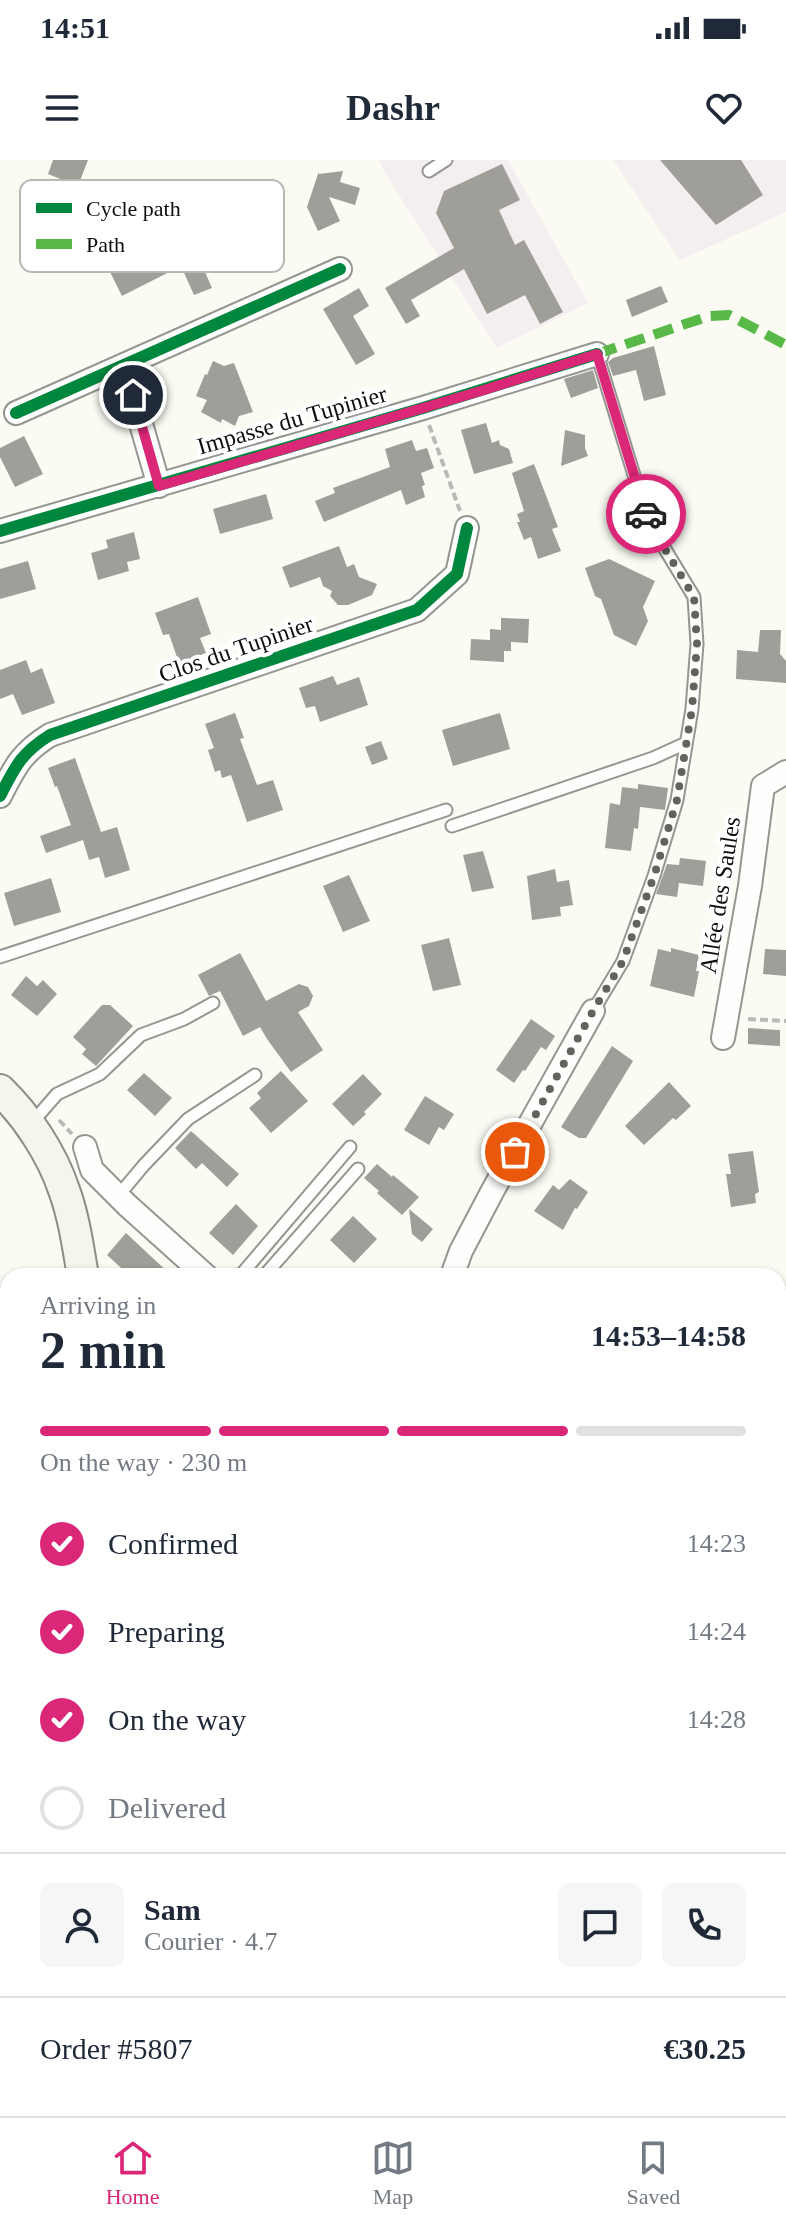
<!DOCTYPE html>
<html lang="en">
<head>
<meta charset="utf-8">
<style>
  :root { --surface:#fff; --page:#f6f6f7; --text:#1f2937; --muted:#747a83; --line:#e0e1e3; --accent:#db2777 }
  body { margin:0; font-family:"Times New Roman",serif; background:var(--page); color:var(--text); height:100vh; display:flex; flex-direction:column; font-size:30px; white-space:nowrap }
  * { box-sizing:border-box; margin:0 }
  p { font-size:26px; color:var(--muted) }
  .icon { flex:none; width:44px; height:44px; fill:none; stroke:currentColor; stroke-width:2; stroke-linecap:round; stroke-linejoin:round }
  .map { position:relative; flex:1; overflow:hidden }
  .sheet { position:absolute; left:0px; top:1108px; width:786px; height:848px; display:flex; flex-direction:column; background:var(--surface); border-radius:24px 24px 0 0; box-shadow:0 2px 6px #0004 }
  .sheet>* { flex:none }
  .pin { position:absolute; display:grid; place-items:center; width:68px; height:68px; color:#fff; margin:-34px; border:4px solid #fff; border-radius:50%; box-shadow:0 2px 8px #0007 }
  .courier { position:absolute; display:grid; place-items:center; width:80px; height:80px; margin:-40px; border:6px solid #db2777; border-radius:50%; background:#fff; color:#222; box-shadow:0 2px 10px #0007 }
  .summary em { font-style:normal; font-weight:700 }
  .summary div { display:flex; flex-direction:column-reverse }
  .summary { display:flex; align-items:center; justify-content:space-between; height:136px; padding:0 40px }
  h1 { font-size:52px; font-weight:700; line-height:60px }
  .bar { display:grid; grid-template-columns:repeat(4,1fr); gap:12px 8px; align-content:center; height:96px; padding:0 40px }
  .bar i { height:10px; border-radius:6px; background:var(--line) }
  .bar .active { background:var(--accent) }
  .bar p { grid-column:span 4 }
  .line { display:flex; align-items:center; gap:20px; padding:0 40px; border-top:2px solid var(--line) }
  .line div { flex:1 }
  .round { display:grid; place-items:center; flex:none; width:84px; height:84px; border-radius:12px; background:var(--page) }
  ol { padding:0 40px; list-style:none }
  li { display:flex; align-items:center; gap:24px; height:88px }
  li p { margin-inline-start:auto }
  li .icon { padding:8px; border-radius:50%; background:var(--accent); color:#fff; stroke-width:4 }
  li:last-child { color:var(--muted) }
  li i { width:44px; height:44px; border:4px solid var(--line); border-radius:50% }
  .status { display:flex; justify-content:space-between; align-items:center; height:56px; padding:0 40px; background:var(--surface); direction:ltr }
  .status svg { height:22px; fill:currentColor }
  header { display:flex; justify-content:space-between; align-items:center; height:104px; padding:0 40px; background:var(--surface); font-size:36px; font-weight:700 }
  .dock { display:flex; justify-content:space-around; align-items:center; height:112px; border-top:2px solid var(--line); background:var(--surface); font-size:22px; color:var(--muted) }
  .dock a { display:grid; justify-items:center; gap:4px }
  .dock .active { color:var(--accent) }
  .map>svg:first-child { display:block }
  .industrial { fill:#f3eef0 }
  .green { fill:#e0f1d5 }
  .forest { fill:#d0e8c3 }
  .building { fill:#9f9e99 }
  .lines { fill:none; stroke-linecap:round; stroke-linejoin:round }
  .lane-casing { stroke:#959592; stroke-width:15 }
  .street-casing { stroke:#959592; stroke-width:26 }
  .secondary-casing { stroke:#8c8c89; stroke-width:34 }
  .path { stroke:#b9b9b8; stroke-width:4; stroke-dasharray:8 4; stroke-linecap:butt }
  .lane { stroke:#fefefd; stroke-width:11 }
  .street { stroke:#fefefd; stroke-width:22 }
  .secondary { stroke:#f4f5eb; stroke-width:30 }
  .quiet { stroke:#58b947; stroke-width:10; stroke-dasharray:20 10; stroke-linecap:butt }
  .cycleway-casing { stroke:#fff; stroke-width:17 }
  .cycleway { stroke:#00873e; stroke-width:12 }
  .done { stroke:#62625f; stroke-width:8; stroke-dasharray:0 14.4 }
  .route { stroke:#db2777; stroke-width:10 }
  .labels { text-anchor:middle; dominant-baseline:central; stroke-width:8; stroke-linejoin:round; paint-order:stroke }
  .street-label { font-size:24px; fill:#0f0f0f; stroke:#fff }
  .key { fill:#fff; stroke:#b7b7b7; stroke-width:2 }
  .key-label { font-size:22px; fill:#0f0f0f }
</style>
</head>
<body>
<div class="status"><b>14:51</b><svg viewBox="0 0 49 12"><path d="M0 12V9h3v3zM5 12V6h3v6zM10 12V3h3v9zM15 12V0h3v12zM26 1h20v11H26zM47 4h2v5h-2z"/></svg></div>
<header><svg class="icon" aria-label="menu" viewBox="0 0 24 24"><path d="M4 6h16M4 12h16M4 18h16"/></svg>Dashr<svg class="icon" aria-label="heart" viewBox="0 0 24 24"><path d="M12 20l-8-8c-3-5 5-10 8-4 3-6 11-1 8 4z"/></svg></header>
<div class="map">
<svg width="786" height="1956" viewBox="0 0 786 1956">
  <rect width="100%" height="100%" fill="#fbfbf4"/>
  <path class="industrial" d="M 379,0 L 508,0 L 588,143 L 497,188 L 388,18 Z
    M 613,0 L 786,0 L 786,52 L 680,100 Z"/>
  <path class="green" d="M 8,1420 L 8,1948 L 171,1948 L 171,1956 L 0,1956 L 0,1421 Z"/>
  <path class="forest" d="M 410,1948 L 659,1948 L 663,1956 L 411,1956 Z"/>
  <path class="building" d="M 53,0 L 88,0 L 78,26 L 48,14 Z
    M 660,0 L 741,0 L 763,35 L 716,65 Z
    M 502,4 L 520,40 L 499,50 L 515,85 L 524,80 L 563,152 L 540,164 L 525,135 L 487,154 L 464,109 L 411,140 L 420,156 L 406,164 L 385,128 L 454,88 L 436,53 L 444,31 Z
    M 343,11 L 340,22 L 360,28 L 355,45 L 329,37 L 340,61 L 318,71 L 307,47 L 318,14 L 318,12 L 319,14 Z
    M 251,42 L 264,70 L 204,96 L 207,102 L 202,105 L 212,128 L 194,135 L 181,106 L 122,136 L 108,108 L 127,98 L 124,91 L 165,70 L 162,64 L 185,54 L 191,68 Z
    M 661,126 L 668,142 L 632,157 L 626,140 Z
    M 359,128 L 369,146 L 353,156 L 375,194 L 356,205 L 323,149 Z
    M 654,186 L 666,235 L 644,241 L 636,210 L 613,216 L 608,202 L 613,198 Z
    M 213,201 L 224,206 L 234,203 L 253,252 L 239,256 L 235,266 L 222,259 L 221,263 L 201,252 L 207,240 L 196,236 L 205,214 L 207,215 Z
    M 593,210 L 598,228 L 571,238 L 564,219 Z
    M 486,263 L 492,283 L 499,280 L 500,285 L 509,289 L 513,303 L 474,314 L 461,270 Z
    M 565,270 L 585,275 L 585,288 L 588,296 L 561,306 Z
    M 24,276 L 43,314 L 15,327 L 0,297 L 0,288 Z
    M 412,280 L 416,291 L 427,288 L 434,308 L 421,313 L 425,325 L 422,326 L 425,337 L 406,345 L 401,330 L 324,362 L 315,341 L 335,333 L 333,328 L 390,307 L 385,289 Z
    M 534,304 L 558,367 L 552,369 L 561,391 L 538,399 L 531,377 L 524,380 L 517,362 L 520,362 L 517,354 L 524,351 L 512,313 Z
    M 266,334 L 273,359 L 220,374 L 213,349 Z
    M 134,372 L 140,399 L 127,402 L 129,411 L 98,420 L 91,393 L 108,388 L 106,380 Z
    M 339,386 L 347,407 L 354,404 L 359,417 L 377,424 L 372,435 L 348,445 L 338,445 L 330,436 L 332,431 L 323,426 L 320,417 L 290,428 L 282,407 Z
    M 609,399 L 655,421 L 643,447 L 648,461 L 636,486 L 614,475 L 601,439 L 595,436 L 585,408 Z
    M 28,401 L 36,429 L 0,439 L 0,409 Z
    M 198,437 L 211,474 L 200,478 L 206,493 L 179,503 L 169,474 L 163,475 L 155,453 Z
    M 501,458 L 529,459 L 528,483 L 511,482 L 511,491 L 504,491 L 504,502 L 470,500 L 471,479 L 490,480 L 490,469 L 501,470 Z
    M 760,470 L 781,470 L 780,494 L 786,501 L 786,523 L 736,519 L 737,490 L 758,492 Z
    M 26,500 L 31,513 L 42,508 L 55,543 L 22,555 L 13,534 L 0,539 L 0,510 Z
    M 333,516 L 337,525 L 359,517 L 368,545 L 320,562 L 315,546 L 306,548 L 299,528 Z
    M 235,553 L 244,578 L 240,579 L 257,625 L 273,620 L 283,650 L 247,662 L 231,615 L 222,618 L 220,610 L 215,612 L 208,590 L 214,588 L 205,564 Z
    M 500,553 L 510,589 L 453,606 L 442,570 Z
    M 381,581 L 388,599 L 372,605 L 365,587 Z
    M 75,598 L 101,672 L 117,667 L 130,710 L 105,718 L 99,697 L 89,700 L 83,680 L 46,693 L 40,676 L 71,665 L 57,626 L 55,627 L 48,608 Z
    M 638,624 L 668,628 L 665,650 L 640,647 L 638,669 L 634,668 L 631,691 L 605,688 L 610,643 L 620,645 L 622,627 L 638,629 Z
    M 483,691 L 494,728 L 472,732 L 463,695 Z
    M 680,698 L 706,701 L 703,726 L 679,723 L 677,737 L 656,734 L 667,704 L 679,705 Z
    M 555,709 L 557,722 L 569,720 L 573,745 L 560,747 L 561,756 L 532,760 L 527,716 Z
    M 349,715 L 370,761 L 343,772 L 323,726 Z
    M 51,718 L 61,752 L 14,766 L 4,733 Z
    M 449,778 L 461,825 L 433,831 L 421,785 Z
    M 671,788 L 699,795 L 696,811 L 699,811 L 694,837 L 650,826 L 658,789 L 671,792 Z
    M 765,789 L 786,790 L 786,816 L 763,814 Z
    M 240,793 L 266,841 L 299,824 L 308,827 L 313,836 L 309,846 L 298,852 L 323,890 L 291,912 L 267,879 L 260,867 L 243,876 L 220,831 L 209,836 L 198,815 Z
    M 26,816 L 37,826 L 43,820 L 57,834 L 37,856 L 11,835 Z
    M 102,845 L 110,845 L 133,866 L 96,906 L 82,894 L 86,889 L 73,877 Z
    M 531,859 L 555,876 L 546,890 L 541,887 L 525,911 L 523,910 L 514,923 L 496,910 Z
    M 748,868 L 780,870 L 780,886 L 748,884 Z
    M 612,886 L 633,901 L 586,978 L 579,978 L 561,967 Z
    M 281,911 L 308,941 L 271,973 L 249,948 L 261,938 L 257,933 Z
    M 144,913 L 172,938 L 155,956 L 127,930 Z
    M 363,914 L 382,934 L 364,952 L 366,954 L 353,966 L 332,944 Z
    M 669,922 L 691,946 L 676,960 L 673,958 L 644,985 L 625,966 Z
    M 425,936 L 454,954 L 444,970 L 439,967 L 429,985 L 404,970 Z
    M 191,971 L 239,1014 L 227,1027 L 202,1003 L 196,1009 L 175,988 Z
    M 753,991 L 759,1032 L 755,1034 L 756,1043 L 731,1047 L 726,1014 L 731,1014 L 728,994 Z
    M 377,1004 L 392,1017 L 393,1015 L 419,1037 L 402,1055 L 377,1033 L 379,1031 L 364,1018 Z
    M 570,1019 L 588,1032 L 577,1049 L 575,1048 L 563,1070 L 534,1051 L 553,1025 L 559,1030 Z
    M 236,1044 L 258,1066 L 233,1095 L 209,1073 Z
    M 409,1049 L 433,1069 L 422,1082 L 412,1074 Z
    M 353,1056 L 377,1079 L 354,1103 L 330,1080 Z
    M 126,1073 L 157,1102 L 172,1116 L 130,1116 L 107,1095 Z"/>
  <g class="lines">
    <g class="lane-casing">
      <path id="lane" d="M 429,11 L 446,0
        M 452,666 L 653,598 L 686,583
        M 0,797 L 446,650
        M 593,851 L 623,801 L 654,716 L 677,640 L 692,549 L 697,484 L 694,437 L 648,361 L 597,194
        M 30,965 L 57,934 L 100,914 L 141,875 L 184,859 L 213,843
        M 118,1036 L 144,1005 L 188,959 L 255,915
        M 240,1116 L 350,987
        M 264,1116 L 358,1009"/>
    </g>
    <g class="street-casing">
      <path id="street" d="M 124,205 L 159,326
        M 16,253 L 340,109
        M 0,371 L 423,248 L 597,194
        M 0,636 C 15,607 21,593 50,575 L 417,450 L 457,414 L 467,368
        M 723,878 L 750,726 L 763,626 L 786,612
        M 85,987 L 92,1010 L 127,1045 L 206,1116
        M 452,1116 L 461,1091 L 493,1030 L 593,851
        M 778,1877 L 786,1880"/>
    </g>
    <g class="secondary-casing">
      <path id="secondary" d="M 0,930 C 27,956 52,994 64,1030 C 74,1057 78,1087 83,1116
        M 778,1639 L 786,1646
        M 302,1948 L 304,1956
        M 195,1956 L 195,1948"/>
    </g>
    <path class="path" d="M 429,265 L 460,351
      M 748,859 L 786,861
      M 59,960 L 72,974"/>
    <use href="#lane" class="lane"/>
    <use href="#street" class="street"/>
    <use href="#secondary" class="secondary"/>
    <path class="quiet" d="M 597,194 L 709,156 L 729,155 L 786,185
      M 660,1948 L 665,1956"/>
    <g class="cycleway-casing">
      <path id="cycleway" d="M 16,253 L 340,109
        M 0,371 L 423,248 L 597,194
        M 0,636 C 15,607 21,593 50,575 L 417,450 L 457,414 L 467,368"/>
    </g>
    <use href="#cycleway" class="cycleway"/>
  </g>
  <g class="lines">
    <path class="done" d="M 515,992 L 593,851 L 623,801 L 654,716 L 677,640 L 692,549 L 697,484 L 694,437 L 648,361 L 646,354"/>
    <path class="route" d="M 133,235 L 159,326 L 484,230 L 597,194 L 646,354"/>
  </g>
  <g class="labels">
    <g class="street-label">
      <text transform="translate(292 260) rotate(-16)">Impasse du Tupinier</text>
      <text transform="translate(236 489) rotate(-19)">Clos du Tupinier</text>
      <text transform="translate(720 735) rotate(-81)">Allée des Saules</text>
    </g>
  </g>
  <rect x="20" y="20" width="264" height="92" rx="12" class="key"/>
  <rect x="36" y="43" width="36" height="10" fill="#00873e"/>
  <rect x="36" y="79" width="36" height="10" fill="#58b947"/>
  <g class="key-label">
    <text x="86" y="56">Cycle path</text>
    <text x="86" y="92">Path</text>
  </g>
</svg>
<div class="pin" style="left:515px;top:992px;background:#ea580c"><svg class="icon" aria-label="bag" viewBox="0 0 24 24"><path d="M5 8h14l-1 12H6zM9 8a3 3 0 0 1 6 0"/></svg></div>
<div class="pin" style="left:133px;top:235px;background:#1f2937"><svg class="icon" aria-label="home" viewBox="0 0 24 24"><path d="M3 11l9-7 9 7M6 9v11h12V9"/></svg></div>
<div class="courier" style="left:646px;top:354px"><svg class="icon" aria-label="car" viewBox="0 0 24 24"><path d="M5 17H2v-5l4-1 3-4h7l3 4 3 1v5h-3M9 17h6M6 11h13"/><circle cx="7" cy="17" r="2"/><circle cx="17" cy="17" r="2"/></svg></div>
<section class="sheet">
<div class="summary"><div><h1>2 min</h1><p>Arriving in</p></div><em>14:53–14:58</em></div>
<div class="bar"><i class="active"></i><i class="active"></i><i class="active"></i><i></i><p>On the way · 230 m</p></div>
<ol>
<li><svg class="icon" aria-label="check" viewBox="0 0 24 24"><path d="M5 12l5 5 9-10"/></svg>Confirmed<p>14:23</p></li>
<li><svg class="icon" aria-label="check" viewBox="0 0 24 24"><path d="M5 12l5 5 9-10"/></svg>Preparing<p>14:24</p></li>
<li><svg class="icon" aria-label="check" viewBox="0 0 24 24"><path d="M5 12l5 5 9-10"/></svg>On the way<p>14:28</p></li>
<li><i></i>Delivered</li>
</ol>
<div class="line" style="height:144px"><a class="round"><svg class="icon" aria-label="person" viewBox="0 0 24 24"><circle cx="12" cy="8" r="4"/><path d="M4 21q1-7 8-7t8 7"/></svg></a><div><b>Sam</b><p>Courier · 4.7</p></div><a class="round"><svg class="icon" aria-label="chat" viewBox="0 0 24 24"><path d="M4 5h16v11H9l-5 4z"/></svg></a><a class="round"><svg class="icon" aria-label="phone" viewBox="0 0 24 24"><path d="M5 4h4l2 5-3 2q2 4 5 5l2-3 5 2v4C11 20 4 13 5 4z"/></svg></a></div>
<div class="line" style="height:104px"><div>Order #5807</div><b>€30.25</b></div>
</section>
</div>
<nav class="dock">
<a class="active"><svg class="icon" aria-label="home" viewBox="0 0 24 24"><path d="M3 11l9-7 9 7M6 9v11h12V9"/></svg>Home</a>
<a><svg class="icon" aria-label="map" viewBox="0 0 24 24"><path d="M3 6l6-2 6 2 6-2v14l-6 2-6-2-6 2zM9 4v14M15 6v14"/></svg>Map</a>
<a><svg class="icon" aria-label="saved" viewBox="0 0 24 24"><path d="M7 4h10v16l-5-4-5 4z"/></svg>Saved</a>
</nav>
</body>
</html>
